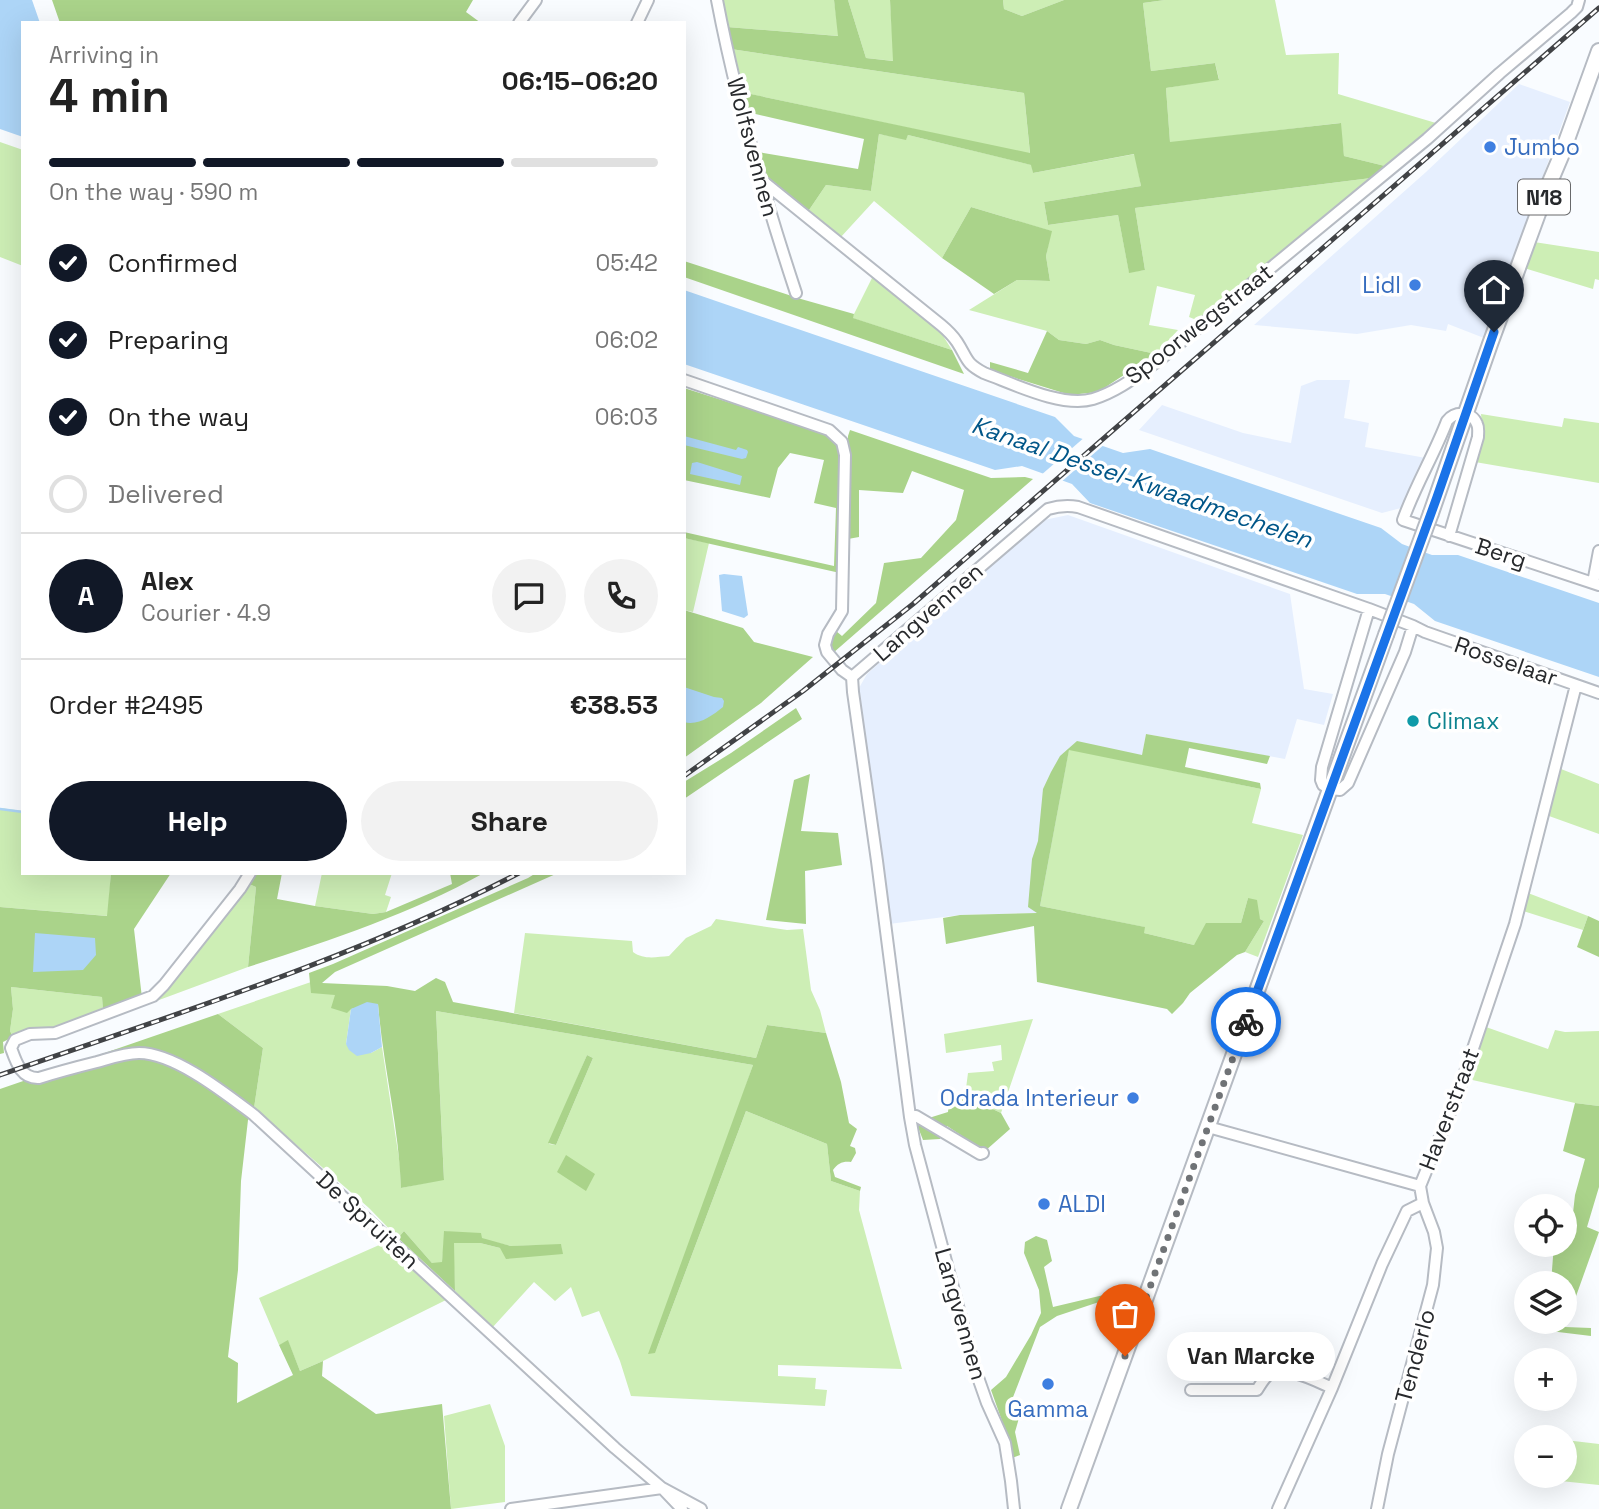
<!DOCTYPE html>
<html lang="en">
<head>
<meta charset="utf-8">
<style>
  :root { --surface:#fff; --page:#f2f2f2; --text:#222; --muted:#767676; --line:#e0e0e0; --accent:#111827 }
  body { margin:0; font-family:"Space Grotesk",sans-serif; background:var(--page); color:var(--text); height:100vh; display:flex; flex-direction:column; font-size:26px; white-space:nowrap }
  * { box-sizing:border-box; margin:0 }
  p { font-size:23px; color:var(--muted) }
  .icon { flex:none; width:38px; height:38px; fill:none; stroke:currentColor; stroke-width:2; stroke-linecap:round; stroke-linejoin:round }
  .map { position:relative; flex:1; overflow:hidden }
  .side { position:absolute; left:21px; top:21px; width:665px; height:854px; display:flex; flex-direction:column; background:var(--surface); border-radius:0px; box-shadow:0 7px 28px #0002 }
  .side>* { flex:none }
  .controls { position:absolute; left:1514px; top:1194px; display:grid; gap:14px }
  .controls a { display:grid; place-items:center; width:63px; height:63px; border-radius:50%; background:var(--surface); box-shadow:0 7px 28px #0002; font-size:35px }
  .pin { position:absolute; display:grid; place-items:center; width:60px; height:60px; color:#fff; margin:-72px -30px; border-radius:50% 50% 50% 0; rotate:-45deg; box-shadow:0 0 7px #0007 }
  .pin .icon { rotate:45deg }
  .courier { position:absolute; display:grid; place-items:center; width:70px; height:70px; margin:-35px; border:5px solid #1a73e8; border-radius:50%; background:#fff; color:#222; box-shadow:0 2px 9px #0007 }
  .bubble { position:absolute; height:49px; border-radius:24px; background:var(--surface); box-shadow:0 7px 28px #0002; font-size:23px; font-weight:700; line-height:49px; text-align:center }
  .summary em { font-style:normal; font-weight:700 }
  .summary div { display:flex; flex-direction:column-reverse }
  .summary { display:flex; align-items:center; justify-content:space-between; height:119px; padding:0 28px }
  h1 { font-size:46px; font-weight:700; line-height:52px }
  .bar { display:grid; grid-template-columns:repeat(4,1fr); gap:10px 7px; align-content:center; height:84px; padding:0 28px }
  .bar i { height:9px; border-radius:5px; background:var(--line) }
  .bar .on { background:var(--accent) }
  .bar p { grid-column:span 4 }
  .line { display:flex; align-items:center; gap:18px; padding:0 28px; border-top:2px solid var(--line) }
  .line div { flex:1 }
  .round { display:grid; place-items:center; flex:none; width:74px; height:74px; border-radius:37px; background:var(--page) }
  ol { padding:0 28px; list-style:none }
  li { display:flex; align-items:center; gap:21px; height:77px }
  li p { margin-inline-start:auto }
  li .icon { padding:7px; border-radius:50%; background:var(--accent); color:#fff; stroke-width:4 }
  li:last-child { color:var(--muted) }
  li i { width:38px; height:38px; border:4px solid var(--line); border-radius:50% }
  .action { display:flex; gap:14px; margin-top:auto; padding:14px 28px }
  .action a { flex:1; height:80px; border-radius:42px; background:var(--accent); color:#fff; font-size:28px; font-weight:700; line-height:80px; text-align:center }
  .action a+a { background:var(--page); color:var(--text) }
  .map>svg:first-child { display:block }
  .built { fill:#e6effe }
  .green { fill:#cdeeb5; fill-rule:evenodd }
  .forest { fill:#aad38a }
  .water { fill:#add5f7 }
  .pier { fill:#f9fcff }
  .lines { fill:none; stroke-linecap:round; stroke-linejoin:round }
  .stream { stroke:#add5f7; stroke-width:2.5 }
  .minor-casing { stroke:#b6bbc3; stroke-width:14 }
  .major-casing { stroke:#b6bbc3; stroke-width:18 }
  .minor { stroke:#fff; stroke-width:10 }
  .major { stroke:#fff; stroke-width:14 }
  .rail-casing { stroke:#414346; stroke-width:5 }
  .rail { stroke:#fff; stroke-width:2.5; stroke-dasharray:8; stroke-linecap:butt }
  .major-bridge-casing { stroke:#b6bbc3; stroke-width:18; stroke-linecap:butt }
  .major-bridge { stroke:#fff; stroke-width:14 }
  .done { stroke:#707376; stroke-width:7; stroke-dasharray:0 12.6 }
  .route { stroke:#1a73e8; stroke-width:9 }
  .shop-dot { fill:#3f7fe0; stroke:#fff; stroke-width:2.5 }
  .culture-dot { fill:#0f9aa8; stroke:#fff; stroke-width:2.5 }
  .labels { text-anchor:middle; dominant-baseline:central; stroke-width:7; stroke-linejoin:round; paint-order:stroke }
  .shield { fill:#fff; stroke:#68696b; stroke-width:2 }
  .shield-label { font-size:21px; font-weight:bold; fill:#27292c }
  .street-label { font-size:23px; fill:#27292c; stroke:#fff }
  .shop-label { font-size:23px; fill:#366cbe; stroke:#fff; text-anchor:start }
  .culture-label { font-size:23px; fill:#0d838f; stroke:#fff; text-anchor:start }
  .water-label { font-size:24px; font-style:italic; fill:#005688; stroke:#fff }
</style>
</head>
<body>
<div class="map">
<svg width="1599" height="1509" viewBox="0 0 1599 1509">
  <rect width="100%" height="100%" fill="#f9fcff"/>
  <path class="built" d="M 1519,84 L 1570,102 L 1484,338 L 1448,324 L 1446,331 L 1411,325 L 1357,334 L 1254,325 L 1426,172 Z
    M 1317,380 L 1350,380 L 1344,418 L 1369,423 L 1365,447 L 1426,458 L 1401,508 L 1382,513 L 1139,430 L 1162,405 L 1243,433 L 1291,443 L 1301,386 Z
    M 1068,515 L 1290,594 L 1304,689 L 1333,694 L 1324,725 L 1297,719 L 1285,759 L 1146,734 L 1141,762 L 1039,913 L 960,915 L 889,924 L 858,705 L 859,688 L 867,674 L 1025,533 L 1044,520 Z"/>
  <path class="green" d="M 722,0 L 834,0 L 839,36 L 727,27 Z
    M 848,0 L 890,0 L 894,61 L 866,58 Z
    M 1003,0 L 1064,0 L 1022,16 L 1004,9 Z
    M 1165,0 L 1275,0 L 1286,55 L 1339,53 L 1338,94 L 1436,123 L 1385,166 L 1344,156 L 1340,123 L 1170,143 L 1166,88 L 1219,79 L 1215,63 L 1151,71 L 1143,3 Z
    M 731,49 L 1024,93 L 1030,154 L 741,92 Z
    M 879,134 L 906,139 L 908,135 L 1032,165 L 1033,173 L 1135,154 L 1141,186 L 1044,202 L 1048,225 L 1118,215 L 1129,272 L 1145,270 L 1135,208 L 1371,178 L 1199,321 L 1189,317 L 1195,295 L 1157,286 L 1149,325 L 1178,330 L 1156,354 L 1114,345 L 1100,340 L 1086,344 L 1059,340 L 1047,331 L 969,310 L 1017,280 L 1050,281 L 1046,256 L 1051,231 L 971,207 L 942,258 L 874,201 L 840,238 L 807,213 L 826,185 L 871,191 Z
    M 0,142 L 23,150 L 23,266 L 0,257 Z
    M 1534,242 L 1599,252 L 1599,280 L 1595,279 L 1593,289 L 1524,268 Z
    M 874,274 L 938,328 L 952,350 L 852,318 Z
    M 1481,414 L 1562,427 L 1564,418 L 1599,423 L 1599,483 L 1475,462 L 1482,426 Z
    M 684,538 L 709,543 L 693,612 L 684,610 Z
    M 1069,749 L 1261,789 L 1252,823 L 1303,835 L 1258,957 L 1245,952 L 1264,921 L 1260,919 L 1248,898 L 1241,923 L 1194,945 L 1144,933 L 1144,927 L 1040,906 Z
    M 1561,769 L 1599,784 L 1599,834 L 1549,816 Z
    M 0,808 L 23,811 L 23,873 L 111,873 L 108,916 L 0,907 Z
    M 322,873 L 392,873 L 385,895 L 391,897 L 386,912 L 373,914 L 315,906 Z
    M 249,884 L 256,887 L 248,967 L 151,1003 Z
    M 1528,893 L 1588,916 L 1583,930 L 1523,911 Z
    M 716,919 L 787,930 L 803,929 L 811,990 L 820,1010 L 826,1033 L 767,1025 L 756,1058 L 514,1013 L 525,933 L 632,941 L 633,952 C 644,960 656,957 669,956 L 686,938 L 711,926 Z
    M 311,982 L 336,994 L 351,1009 L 346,1044 L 371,1053 L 382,1047 L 400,1165 L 401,1188 L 444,1179 L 436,1011 L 753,1065 L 655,1353 L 746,1111 L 827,1144 L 831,1181 L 860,1191 L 859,1210 L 902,1369 L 778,1365 L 778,1376 L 816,1378 L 815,1389 L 827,1390 L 825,1406 L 631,1396 L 620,1361 L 599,1311 L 582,1317 L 571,1287 L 555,1301 L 534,1282 L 492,1328 L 455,1291 L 453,1243 L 480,1243 L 500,1248 L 562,1254 L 561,1245 L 511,1246 L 445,1231 L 442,1263 L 432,1263 L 404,1231 L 398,1238 L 369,1208 L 254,1108 L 263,1048 L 218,1014 ZM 587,1055 L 593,1058 L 556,1145 L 549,1144 Z
    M 11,987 L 102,997 L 103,1011 L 55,1031 L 13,1037 L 10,1031 L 13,1009 Z
    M 1033,1019 L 1001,1113 L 965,1096 L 968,1073 L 994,1071 L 992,1062 L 1002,1060 L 1001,1045 L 946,1053 L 944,1034 Z
    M 1486,1027 L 1548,1049 L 1555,1030 L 1565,1032 L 1599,1031 L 1599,1106 L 1575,1103 L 1468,1079 Z
    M 386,1242 L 448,1299 L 323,1361 L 300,1371 L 288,1341 L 279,1345 L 259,1298 Z
    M 490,1404 L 505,1446 L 505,1502 L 451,1509 L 444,1416 Z
    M 1565,1440 L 1599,1444 L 1599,1485 L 1532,1478 L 1519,1473 L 1518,1466 L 1526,1451 L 1526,1475 L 1564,1475 Z"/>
  <path class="forest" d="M 52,0 L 473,0 L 466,12 L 481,23 L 60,23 Z
    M 834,0 L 848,0 L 866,58 L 893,61 L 890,0 L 1003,0 L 1004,9 L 1022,16 L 1064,0 L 1165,0 L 1143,3 L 1151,71 L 1215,63 L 1219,80 L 1166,88 L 1170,142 L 1341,123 L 1344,156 L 1385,166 L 1371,178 L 1135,208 L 1145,270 L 1129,273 L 1118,215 L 1048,225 L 1044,202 L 1141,186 L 1134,154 L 1033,173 L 1031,165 L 908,135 L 906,140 L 879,134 L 871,191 L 826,185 L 807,213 L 764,179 L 758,152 L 858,169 L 864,139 L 747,112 L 741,92 L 1030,153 L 1024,93 L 731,49 L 727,27 L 838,36 Z
    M 971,207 L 1052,231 L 1046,256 L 1050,281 L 1017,280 L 994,294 L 942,258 Z
    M 684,261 L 801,299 L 854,314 L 853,318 L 952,350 L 964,374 L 684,277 Z
    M 1047,331 L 1059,340 L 1086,344 L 1100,340 L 1114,345 L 1156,354 L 1098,392 L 1070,395 L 990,370 L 990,362 L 1028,373 Z
    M 684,388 L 837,437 L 841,460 L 840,573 L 684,538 L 684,532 L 834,566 L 836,508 L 814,503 L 824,460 L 790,453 L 778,468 L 770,498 L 684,480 Z
    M 850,430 L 991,478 L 1025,477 L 1033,479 L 833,653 L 830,643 L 836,631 L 842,636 L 876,603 L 884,563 L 921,558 L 956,520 L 964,490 L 912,471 L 903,493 L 859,490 L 859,537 L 848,539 L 848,436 Z
    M 684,610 L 743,628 L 754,642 L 813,657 L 761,703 L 684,758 Z
    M 796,708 L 802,719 L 684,799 L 684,782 L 731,753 Z
    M 1146,734 L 1270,756 L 1267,764 L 1189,748 L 1185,767 L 1260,783 L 1261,789 L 1069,750 L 1040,906 L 1145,927 L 1144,933 L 1194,945 L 1206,923 L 1241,923 L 1248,898 L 1257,900 L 1260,919 L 1264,921 L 1245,952 L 1237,955 L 1190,993 L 1183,1003 L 1172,1014 L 1167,1009 L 1037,982 L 1034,926 L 946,944 L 943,918 L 960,915 L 1037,913 L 1028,907 L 1032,859 L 1038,841 L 1043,789 L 1051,772 L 1060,756 L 1077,741 L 1142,755 Z
    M 810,774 L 801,831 L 838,833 L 842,865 L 805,871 L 806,924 L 766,920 L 794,780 Z
    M 111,873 L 171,873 L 134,929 L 142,998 L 103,1011 L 102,997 L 11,987 L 13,1009 L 10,1031 L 13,1037 L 3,1042 L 4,1053 L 0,1054 L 0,907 L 107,916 Z
    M 255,873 L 282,873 L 277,899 L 315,906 L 373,914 L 386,912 L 452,884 L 450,873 L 484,873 C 410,914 329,941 248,967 L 256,887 L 249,884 Z
    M 536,873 L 558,873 L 335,972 L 322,983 L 387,986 L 415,991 L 436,978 L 445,982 L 453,1002 L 756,1058 L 767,1025 L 826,1033 L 841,1082 L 849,1123 L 857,1129 L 850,1146 L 855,1148 L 856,1153 L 851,1162 C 843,1161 838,1163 833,1170 L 835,1177 L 861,1187 L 860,1191 L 831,1181 L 827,1144 L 746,1111 L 655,1353 L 648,1354 L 753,1065 L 436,1011 L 444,1180 L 401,1188 C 399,1126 383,1066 378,1004 L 351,1009 L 347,1013 L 331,1008 L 335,995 L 311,993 L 309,973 L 333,964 L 528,878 Z
    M 1588,916 L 1599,921 L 1599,957 L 1577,947 Z
    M 218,1014 L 263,1048 L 254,1108 L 248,1120 L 241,1181 L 238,1270 L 228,1357 L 238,1363 L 237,1403 L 293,1375 L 279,1345 L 288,1340 L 300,1371 L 323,1361 L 322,1376 L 376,1414 L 442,1404 L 451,1509 L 0,1509 L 0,1089 Z
    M 587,1055 L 593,1058 L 556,1145 L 548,1143 Z
    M 950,1092 L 965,1096 L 1001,1113 L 1010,1129 L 985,1151 L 947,1126 L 940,1139 L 923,1140 L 916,1122 L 948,1112 Z
    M 1575,1103 L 1599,1106 L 1599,1187 L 1587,1227 L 1599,1232 L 1565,1327 L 1591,1328 L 1591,1336 L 1550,1331 L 1551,1321 L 1564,1321 L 1564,1283 L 1551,1283 L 1554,1244 L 1564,1244 L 1565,1231 L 1571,1231 L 1575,1195 L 1585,1159 L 1563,1151 Z
    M 566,1155 L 595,1174 L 586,1191 L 557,1172 Z
    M 404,1231 L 432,1263 L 442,1262 L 444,1231 L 481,1233 L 482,1238 L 511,1246 L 561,1244 L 563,1254 L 506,1259 L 500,1248 L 480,1243 L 454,1243 L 455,1291 L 398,1238 Z
    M 1036,1236 L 1047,1240 L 1052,1261 L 1044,1267 L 1053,1307 L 1112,1293 L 1115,1298 L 1128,1295 L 1129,1301 L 1102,1301 L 1057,1316 L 1040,1327 L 1010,1405 L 1019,1408 L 1019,1418 L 1015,1432 L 1020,1455 L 1012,1458 L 1007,1435 L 991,1390 L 1006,1377 L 1031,1335 L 1041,1313 L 1039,1290 L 1024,1253 L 1025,1242 Z"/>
  <path class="water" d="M 0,0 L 32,0 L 40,23 L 23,23 L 23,137 L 0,129 Z
    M 684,290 L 1055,417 L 1074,436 L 1123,453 L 1150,449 L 1381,528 L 1402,544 L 1432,555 L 1458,555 L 1599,603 L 1599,677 L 1435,621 L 1414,604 L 1385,594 L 1357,594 L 1090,503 L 1072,484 L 1022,466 L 995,470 L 684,364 Z
    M 684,436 L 736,450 L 738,447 L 747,450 L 748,452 L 746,458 L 742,459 L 684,445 Z
    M 697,462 L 742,476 L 740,485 L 690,474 L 692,463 Z
    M 724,574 L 742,576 L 748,615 L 744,618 L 722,611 L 719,575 Z
    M 684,687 L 714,697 L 722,698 L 724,701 L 723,707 C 712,716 698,726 684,722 Z
    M 35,933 L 95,938 L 96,955 L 83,970 L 33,972 Z
    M 367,1002 L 378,1004 L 382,1047 L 371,1053 L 357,1056 L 349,1050 L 346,1044 L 351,1009 Z"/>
  <path class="pier" d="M 1086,436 L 1106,443 L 1060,483 L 1040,476 Z"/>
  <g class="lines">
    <path class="stream" d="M 0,809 L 23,812"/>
    <g class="minor-casing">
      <path id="minor" d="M 717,0 C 736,100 764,196 796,293
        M 519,23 L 536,0
        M 637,23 L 648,0
        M 760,179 L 941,325 C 947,330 953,336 957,342 C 968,359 965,363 984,373 C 1014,384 1062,408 1093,399 C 1117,392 1138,375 1158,361 L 1427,139 L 1500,73 L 1571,13 L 1577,7 L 1579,0
        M 684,380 L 829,430 L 842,442 L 845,455 L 842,611 L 828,634 L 825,645 L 827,652 L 842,670 L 852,677
        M 1449,536 L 1478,437 C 1478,432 1479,428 1477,424 C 1472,411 1455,411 1447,421 C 1434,455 1415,486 1403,520 L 1599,585
        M 1593,583 L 1599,551
        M 1369,609 L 1322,767 L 1321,780 L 1323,785 L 1330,789 L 1340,790 L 1348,783 L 1405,652 L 1413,626
        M 852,677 L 853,692 L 877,861 L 910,1117 L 915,1145 L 974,1366 L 987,1403 L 1005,1443 L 1011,1481 L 1014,1509
        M 852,677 L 1048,509 C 1058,506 1067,505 1078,507 L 1369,609 L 1413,626 L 1425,632 L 1599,693
        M 250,873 L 240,889 L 164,985 L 153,996 L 55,1033 L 30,1034 L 15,1040 L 11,1048 C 16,1062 21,1079 39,1078 C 58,1072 77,1067 97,1062 C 111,1058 125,1053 139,1053 C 175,1053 226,1094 254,1115 L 615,1448 L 662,1488 L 682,1509
        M 910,1117 L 916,1116 L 980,1154 L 983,1153
        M 1208,1127 L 1420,1186
        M 1191,1390 L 1257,1390 C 1260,1385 1263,1380 1267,1376 C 1284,1363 1316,1381 1332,1388
        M 511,1509 L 662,1488 L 701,1509
        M 1278,1509 L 1332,1388 L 1382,1264 L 1407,1211 L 1423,1203
        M 1377,1509 L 1388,1454 L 1433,1285 L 1437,1248 L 1434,1232 L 1423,1203 L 1420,1186 L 1459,1090 L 1515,924 L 1576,685"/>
    </g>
    <g class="major-casing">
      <path id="major" d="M 1431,513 L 1490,344 L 1547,189 L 1561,156 L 1599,51
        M 1069,1509 L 1386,635"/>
    </g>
    <use href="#minor" class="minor"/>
    <use href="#major" class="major"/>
    <g class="rail-casing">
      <path id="rail" d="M 684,776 L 803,691 L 913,604 L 1599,8
        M 0,1075 C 175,1014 354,959 519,873"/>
    </g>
    <use href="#rail" class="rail"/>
    <g class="major-bridge-casing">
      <path id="major-bridge" d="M 1386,635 L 1431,513"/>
    </g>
    <use href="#major-bridge" class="major-bridge"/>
  </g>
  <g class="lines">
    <path class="done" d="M 1125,1356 L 1246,1022"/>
    <path class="route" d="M 1246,1022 L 1437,497 L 1494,332"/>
  </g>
  <g class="shop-dot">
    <circle cx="1490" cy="147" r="7"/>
    <circle cx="1415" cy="285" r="7"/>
    <circle cx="1133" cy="1098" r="7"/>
    <circle cx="1044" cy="1204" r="7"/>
    <circle cx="1048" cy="1384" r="7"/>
  </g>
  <circle class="culture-dot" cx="1413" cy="721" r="7"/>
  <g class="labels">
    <rect class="shield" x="1518" y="179.5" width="52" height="35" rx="5"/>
    <g class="shield-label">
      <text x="1544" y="197">N18</text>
    </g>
    <g class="street-label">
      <text transform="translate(753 147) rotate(75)">Wolfsvennen</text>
      <text transform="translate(1199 324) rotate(-38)">Spoorwegstraat</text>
      <text transform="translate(1501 553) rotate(18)">Berg</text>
      <text transform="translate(928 612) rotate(-41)">Langvennen</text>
      <text transform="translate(1506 661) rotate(19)">Rosselaar</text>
      <text transform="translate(1449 1109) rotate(-69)">Haverstraat</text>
      <text transform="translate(368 1220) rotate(43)">De Spruiten</text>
      <text transform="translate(961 1314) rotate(74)">Langvennen</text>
      <text transform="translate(1415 1356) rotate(-75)">Tenderlo</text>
    </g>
    <g class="shop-label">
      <text x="1504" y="147">Jumbo</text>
      <text x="1401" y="285" text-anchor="end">Lidl</text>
      <text x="1119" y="1098" text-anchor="end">Odrada Interieur</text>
      <text x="1058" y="1204">ALDI</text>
      <text x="1048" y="1409" text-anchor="middle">Gamma</text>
    </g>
    <g class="culture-label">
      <text x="1427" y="721">Climax</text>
    </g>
    <g class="water-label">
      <text transform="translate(1142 482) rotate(19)">Kanaal Dessel-Kwaadmechelen</text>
    </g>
  </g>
</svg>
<div class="controls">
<a><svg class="icon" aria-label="locate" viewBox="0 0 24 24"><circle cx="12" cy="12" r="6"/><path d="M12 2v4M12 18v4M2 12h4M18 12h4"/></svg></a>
<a><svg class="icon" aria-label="layers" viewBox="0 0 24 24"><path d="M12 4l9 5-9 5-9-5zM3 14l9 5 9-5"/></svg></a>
<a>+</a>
<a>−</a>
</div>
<div class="pin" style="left:1125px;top:1356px;background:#ea580c"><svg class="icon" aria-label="bag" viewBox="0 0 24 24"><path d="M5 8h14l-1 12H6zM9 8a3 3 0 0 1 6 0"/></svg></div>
<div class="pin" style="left:1494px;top:332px;background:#1f2937"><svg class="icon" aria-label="home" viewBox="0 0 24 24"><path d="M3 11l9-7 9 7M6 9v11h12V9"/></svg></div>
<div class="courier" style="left:1246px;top:1022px"><svg class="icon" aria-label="bike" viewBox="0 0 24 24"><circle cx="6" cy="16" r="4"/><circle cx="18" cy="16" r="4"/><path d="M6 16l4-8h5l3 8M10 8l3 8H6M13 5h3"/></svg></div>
<div class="bubble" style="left:1167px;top:1332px;width:168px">Van Marcke</div>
<section class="side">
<div class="summary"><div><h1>4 min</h1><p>Arriving in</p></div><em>06:15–06:20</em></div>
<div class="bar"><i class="on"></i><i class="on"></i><i class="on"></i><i></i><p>On the way · 590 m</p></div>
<ol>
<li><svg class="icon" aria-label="check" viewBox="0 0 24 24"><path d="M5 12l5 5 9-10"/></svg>Confirmed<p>05:42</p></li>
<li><svg class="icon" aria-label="check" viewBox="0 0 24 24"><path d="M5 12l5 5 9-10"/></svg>Preparing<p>06:02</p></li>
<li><svg class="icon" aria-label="check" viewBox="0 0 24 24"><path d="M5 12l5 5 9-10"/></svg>On the way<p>06:03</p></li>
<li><i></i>Delivered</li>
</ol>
<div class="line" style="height:126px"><b class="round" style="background:var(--accent);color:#fff">A</b><div><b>Alex</b><p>Courier · 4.9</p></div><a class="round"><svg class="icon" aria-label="chat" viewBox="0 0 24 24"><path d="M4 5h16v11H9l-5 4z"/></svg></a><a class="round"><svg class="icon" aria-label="phone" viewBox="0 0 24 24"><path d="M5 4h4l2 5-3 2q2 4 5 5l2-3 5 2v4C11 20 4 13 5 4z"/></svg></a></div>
<div class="line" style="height:91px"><div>Order #2495</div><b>€38.53</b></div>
<div class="action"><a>Help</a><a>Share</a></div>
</section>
</div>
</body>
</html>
